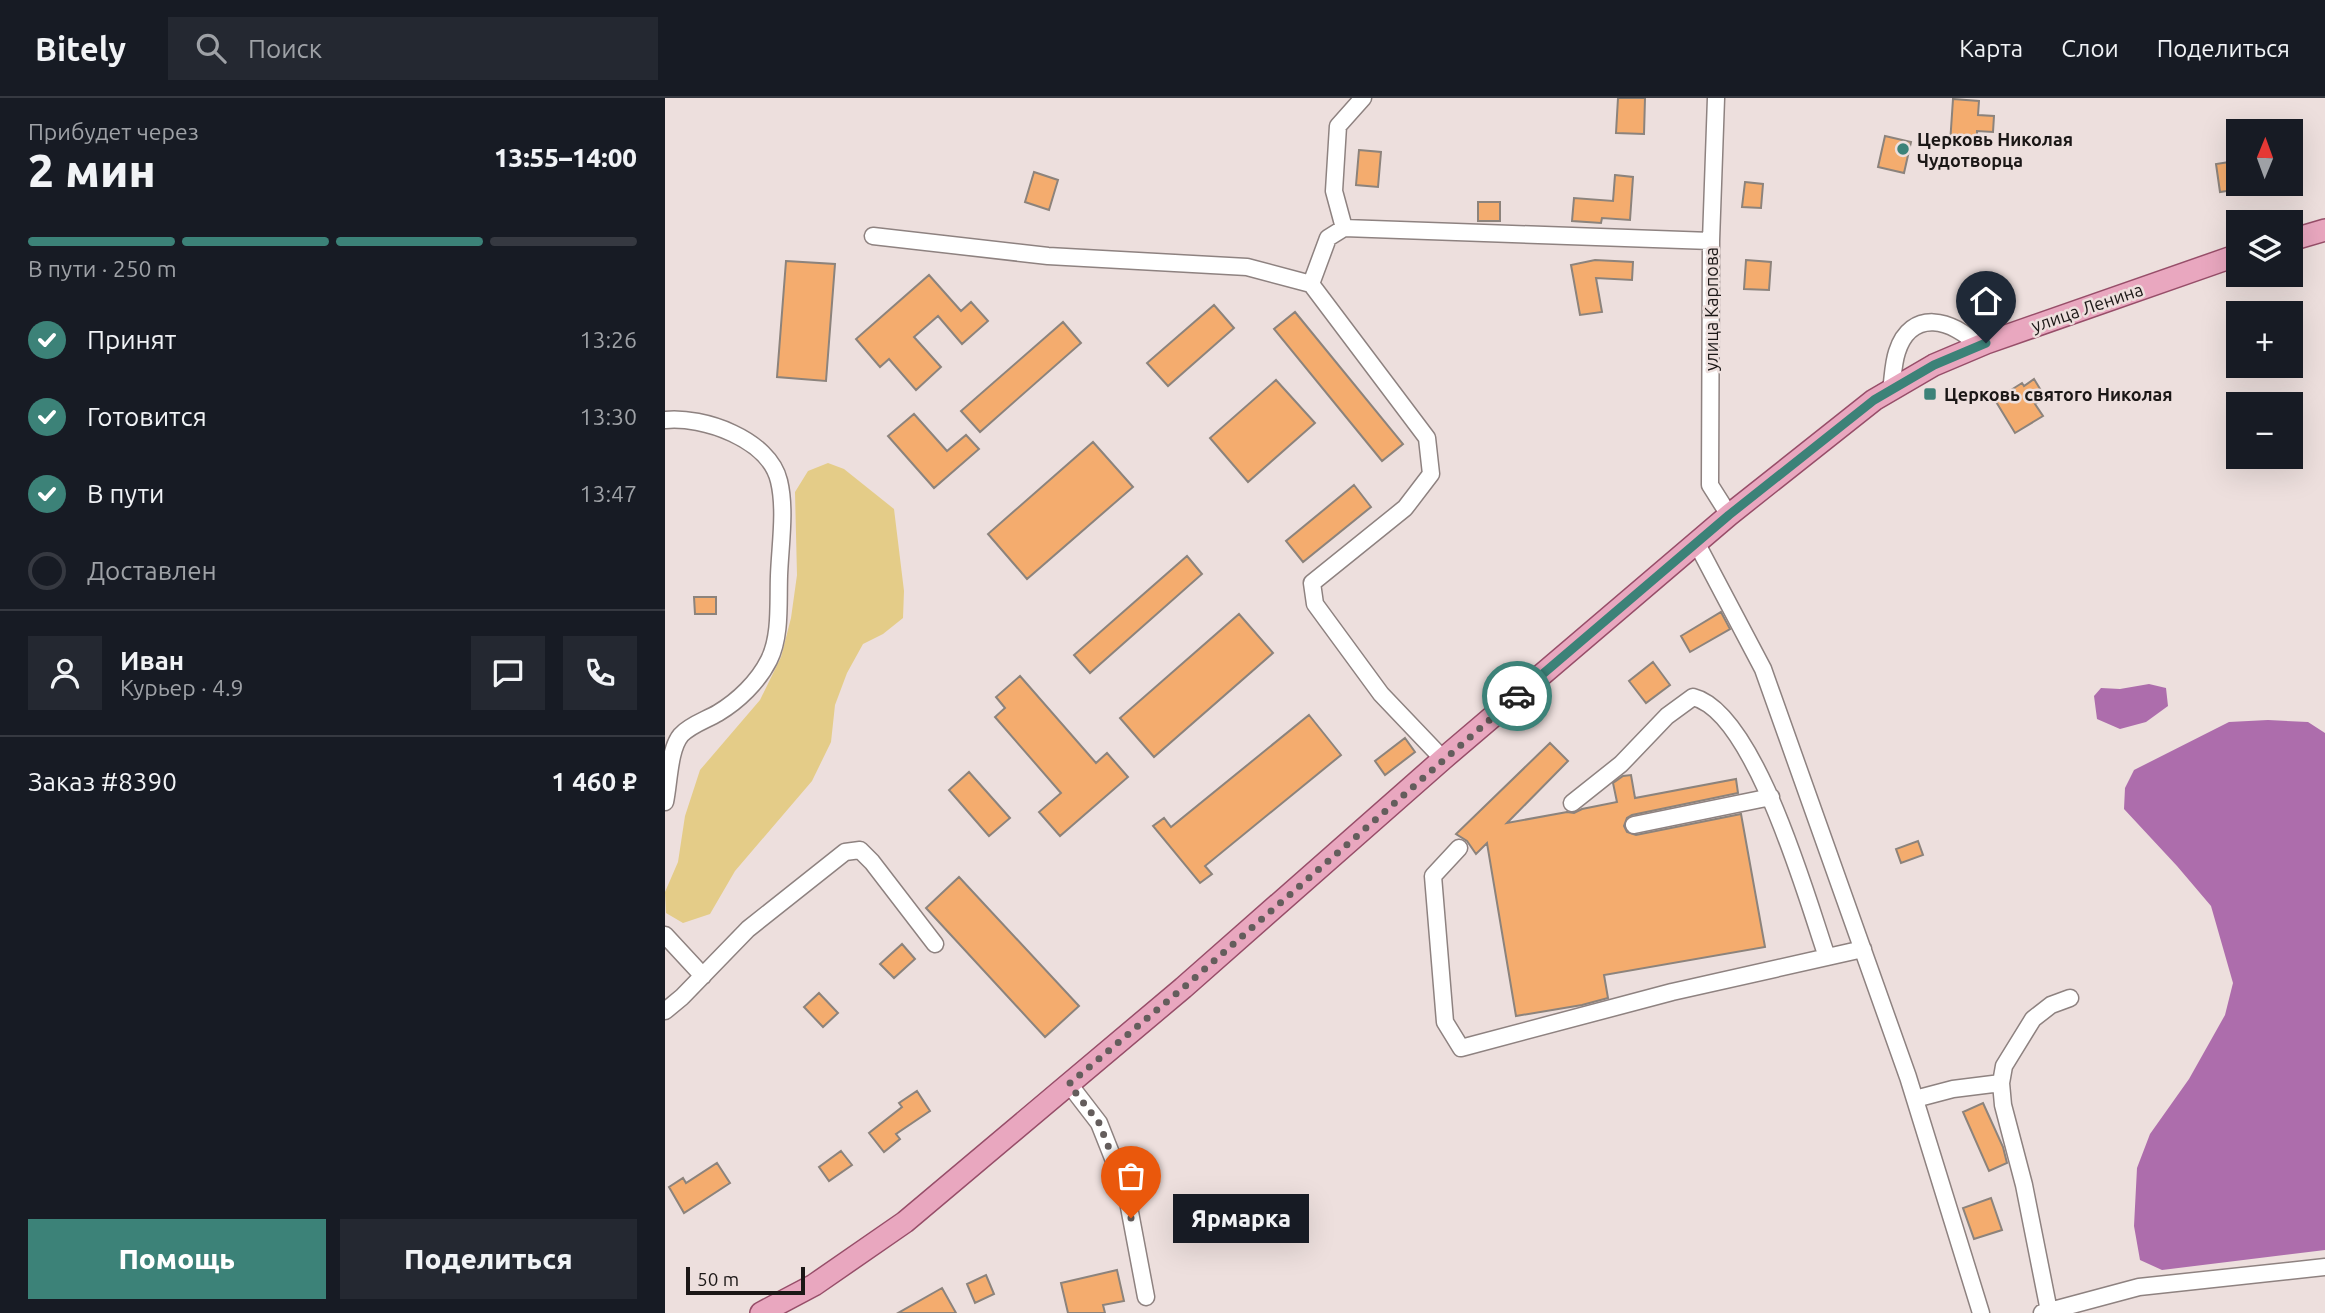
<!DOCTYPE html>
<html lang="ru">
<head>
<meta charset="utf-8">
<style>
  :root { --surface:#171b24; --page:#242831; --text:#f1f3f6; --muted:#9ea1a6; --line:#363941; --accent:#3c8278 }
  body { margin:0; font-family:Ubuntu,sans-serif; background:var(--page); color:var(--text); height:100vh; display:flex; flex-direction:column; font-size:26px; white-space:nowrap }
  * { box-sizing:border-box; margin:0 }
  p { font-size:23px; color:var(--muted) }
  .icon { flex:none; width:38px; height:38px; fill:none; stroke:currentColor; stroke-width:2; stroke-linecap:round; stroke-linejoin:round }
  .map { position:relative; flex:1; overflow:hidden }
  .sheet { display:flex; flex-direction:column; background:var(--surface); width:665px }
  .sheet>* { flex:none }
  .needle { width:46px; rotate:1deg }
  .fabs { position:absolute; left:1561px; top:21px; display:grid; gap:14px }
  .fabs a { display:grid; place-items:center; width:77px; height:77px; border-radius:0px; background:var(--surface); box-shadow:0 7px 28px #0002; font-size:35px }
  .scale { position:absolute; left:21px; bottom:18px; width:119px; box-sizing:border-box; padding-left:7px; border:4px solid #1b1716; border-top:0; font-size:19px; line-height:24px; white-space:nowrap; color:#1b1716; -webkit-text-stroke:5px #eddfdd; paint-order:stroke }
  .pin { position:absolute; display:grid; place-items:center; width:60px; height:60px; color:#fff; margin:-72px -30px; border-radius:50% 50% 50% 0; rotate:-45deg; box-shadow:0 0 7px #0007 }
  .pin .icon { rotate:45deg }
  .courier { position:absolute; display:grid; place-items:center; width:70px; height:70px; margin:-35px; border:5px solid #3c8278; border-radius:50%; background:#fff; color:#222; box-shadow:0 2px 9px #0007 }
  .bubble { position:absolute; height:49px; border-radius:0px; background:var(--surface); box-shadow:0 7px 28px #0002; font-size:23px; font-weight:800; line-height:49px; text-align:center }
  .headline em { font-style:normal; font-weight:800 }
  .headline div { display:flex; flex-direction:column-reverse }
  .headline { display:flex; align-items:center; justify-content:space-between; height:119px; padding:0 28px }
  h1 { font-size:46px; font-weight:800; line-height:52px }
  .bar { display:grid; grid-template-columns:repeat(4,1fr); gap:10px 7px; align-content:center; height:84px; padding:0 28px }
  .bar i { height:9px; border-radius:5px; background:var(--line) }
  .bar .on { background:var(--accent) }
  .bar p { grid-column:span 4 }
  .line { display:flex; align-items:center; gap:18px; padding:0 28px; border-top:2px solid var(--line) }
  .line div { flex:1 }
  .round { display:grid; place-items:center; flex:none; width:74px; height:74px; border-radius:0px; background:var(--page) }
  ol { padding:0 28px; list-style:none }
  li { display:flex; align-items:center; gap:21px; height:77px }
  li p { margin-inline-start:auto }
  li .icon { padding:7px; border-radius:50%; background:var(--accent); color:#fff; stroke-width:4 }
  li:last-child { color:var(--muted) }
  li i { width:38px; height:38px; border:4px solid var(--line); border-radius:50% }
  .cta { display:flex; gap:14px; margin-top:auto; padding:14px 28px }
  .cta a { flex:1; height:80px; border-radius:0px; background:var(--accent); color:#fff; font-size:28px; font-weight:800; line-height:80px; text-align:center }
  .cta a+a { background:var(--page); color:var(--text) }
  header { display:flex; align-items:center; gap:42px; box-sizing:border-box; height:98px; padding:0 35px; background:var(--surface); border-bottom:2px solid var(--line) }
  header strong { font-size:33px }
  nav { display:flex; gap:38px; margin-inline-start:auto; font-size:24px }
  .search { width:490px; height:63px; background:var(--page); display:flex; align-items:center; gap:18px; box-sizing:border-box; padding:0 24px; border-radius:0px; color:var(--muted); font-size:26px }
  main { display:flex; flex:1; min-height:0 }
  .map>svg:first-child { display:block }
  .green { fill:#e4cc88 }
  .water { fill:#ad6dac }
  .building { fill:#f4ac6e; stroke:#8c837c; stroke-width:2 }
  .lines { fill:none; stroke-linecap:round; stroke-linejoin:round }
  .minor-casing { stroke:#8e8280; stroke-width:19 }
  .major-casing { stroke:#974e69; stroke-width:24 }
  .minor { stroke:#fff; stroke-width:16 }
  .major { stroke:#e9a7bf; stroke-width:21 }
  .done { stroke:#645d5c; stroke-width:7; stroke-dasharray:0 12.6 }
  .route { stroke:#3c8278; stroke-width:9 }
  .poi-dot { fill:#3c8278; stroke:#eddfdd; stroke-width:2.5 }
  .labels { text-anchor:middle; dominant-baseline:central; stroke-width:5; stroke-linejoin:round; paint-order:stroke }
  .poi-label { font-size:18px; font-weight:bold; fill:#1b1716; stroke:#eddfdd; text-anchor:start }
  .street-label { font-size:18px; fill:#1b1716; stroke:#eddfdd }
</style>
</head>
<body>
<header>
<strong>Bitely</strong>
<div class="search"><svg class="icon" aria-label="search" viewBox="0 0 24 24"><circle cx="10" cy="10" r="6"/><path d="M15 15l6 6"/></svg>Поиск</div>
<nav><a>Карта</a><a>Слои</a><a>Поделиться</a></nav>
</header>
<main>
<section class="sheet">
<div class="headline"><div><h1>2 мин</h1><p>Прибудет через</p></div><em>13:55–14:00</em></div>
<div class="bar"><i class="on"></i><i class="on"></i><i class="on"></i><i></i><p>В пути · 250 m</p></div>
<ol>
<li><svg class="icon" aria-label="check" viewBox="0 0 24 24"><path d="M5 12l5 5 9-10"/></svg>Принят<p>13:26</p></li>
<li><svg class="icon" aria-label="check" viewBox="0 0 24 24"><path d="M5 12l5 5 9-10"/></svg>Готовится<p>13:30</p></li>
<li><svg class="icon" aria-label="check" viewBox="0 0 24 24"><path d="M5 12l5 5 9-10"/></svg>В пути<p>13:47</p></li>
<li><i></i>Доставлен</li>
</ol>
<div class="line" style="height:126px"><a class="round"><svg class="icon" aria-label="person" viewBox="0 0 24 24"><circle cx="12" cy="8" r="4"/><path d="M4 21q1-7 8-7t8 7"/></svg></a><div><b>Иван</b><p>Курьер · 4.9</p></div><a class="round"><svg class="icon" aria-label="chat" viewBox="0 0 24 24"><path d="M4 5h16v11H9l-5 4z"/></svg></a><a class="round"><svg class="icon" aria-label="phone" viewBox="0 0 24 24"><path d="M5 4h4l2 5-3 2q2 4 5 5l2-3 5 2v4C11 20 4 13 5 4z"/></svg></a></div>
<div class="line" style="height:91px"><div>Заказ #8390</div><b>1 460 ₽</b></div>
<div class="cta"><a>Помощь</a><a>Поделиться</a></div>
</section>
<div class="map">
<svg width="1660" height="1215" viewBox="0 0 1660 1215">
  <rect width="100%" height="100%" fill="#eddfdd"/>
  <path class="green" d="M 163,365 L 179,371 L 229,411 L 239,493 L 238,520 L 218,536 L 198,546 L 182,575 L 170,607 L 166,644 L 147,683 L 70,773 L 45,816 L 18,825 L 1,815 L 0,794 L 13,764 L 20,718 L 35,672 L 95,602 L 116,559 L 126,520 L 132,477 L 130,394 L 143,373 Z"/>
  <path class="water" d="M 1484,586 L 1501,590 L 1503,608 L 1481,624 L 1455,631 L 1432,621 L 1429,598 L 1436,590 L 1455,591 Z
    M 1603,622 L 1643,624 L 1660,635 L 1660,1152 L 1497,1172 L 1475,1162 L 1469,1128 L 1472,1070 L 1485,1036 L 1524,981 L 1560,917 L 1568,885 L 1546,808 L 1512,768 L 1459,711 L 1460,690 L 1469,672 L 1564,624 Z"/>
  <path class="building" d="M 953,0 L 980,0 L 979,36 L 951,35 Z
    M 1288,1 L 1314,3 L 1313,17 L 1329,18 L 1328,34 L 1312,33 L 1312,48 L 1285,46 Z
    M 1220,38 L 1246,44 L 1239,75 L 1213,69 Z
    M 694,52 L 716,54 L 713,89 L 691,87 Z
    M 1571,63 L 1575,91 L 1555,94 L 1551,66 Z
    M 369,74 L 393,82 L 384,112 L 360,104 Z
    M 950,77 L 968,79 L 965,122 L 937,120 L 936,125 L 907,123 L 909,100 L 948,103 Z
    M 1080,84 L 1098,86 L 1096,110 L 1077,109 Z
    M 813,104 L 835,104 L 835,123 L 813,123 Z
    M 930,162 L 968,164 L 967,182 L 931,180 L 937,214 L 915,217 L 906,167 Z
    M 1081,162 L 1106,164 L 1104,192 L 1079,191 Z
    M 121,163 L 170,166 L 161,283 L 112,279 Z
    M 264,177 L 296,213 L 306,204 L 323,223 L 297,246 L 273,218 L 249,239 L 276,269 L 251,292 L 224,261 L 215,269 L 191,241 Z
    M 549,207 L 569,230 L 503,288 L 482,265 Z
    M 630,214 L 738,346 L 717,363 L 609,231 Z
    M 398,224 L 416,245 L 315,334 L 296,313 Z
    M 1369,281 L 1380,299 L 1370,306 L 1378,318 L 1350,335 L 1330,302 L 1357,285 L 1359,288 Z
    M 611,282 L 650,325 L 583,384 L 545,340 Z
    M 249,316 L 282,353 L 301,337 L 314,351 L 269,390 L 223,338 Z
    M 428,344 L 468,389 L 362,481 L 323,436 Z
    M 689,387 L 706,409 L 638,464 L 621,443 Z
    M 522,458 L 537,476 L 425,575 L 409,557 Z
    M 29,499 L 51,499 L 51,516 L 30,516 Z
    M 1056,514 L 1065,531 L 1025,554 L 1016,538 Z
    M 574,516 L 608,555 L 489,659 L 455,620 Z
    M 988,564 L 1005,587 L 981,605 L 964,583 Z
    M 355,578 L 431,665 L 442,655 L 463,679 L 395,738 L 374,714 L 396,695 L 330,619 L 340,610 L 331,599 Z
    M 644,617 L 676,657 L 540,768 L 547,776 L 535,785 L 488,728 L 499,720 L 506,729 Z
    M 740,640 L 750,654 L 720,677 L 710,663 Z
    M 885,645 L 903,663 L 842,725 L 902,714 L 909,715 L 917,711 L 952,704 L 948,685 L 958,678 L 966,677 L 970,700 L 1071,681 L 1073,695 L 967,717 L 962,720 L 959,728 L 962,734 L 971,737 L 1076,716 L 1100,849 L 939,877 L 943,900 L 917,907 L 851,918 L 822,745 L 811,756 L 802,743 L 791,736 Z
    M 304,674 L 345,720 L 324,738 L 284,692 Z
    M 1253,743 L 1258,757 L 1236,765 L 1231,751 Z
    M 294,779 L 414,908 L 380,939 L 261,810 Z
    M 237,846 L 250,861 L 229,880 L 215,866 Z
    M 154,895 L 173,915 L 158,929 L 139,909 Z
    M 252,993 L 265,1013 L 231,1036 L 235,1041 L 219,1054 L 204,1035 L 237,1009 L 234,1005 Z
    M 1318,1005 L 1338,1049 L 1342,1065 L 1324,1073 L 1298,1014 Z
    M 176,1053 L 187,1067 L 164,1083 L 154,1069 Z
    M 52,1065 L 65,1085 L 19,1115 L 4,1089 L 18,1080 L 21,1085 Z
    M 1326,1100 L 1337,1132 L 1309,1141 L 1298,1110 Z
    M 452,1172 L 459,1203 L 438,1207 L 440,1215 L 403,1215 L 396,1185 Z
    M 321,1177 L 329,1196 L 310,1205 L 302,1186 Z
    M 277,1190 L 291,1215 L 233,1215 Z"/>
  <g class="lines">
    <g class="minor-casing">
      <path id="minor" d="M 1051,0 L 1046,143 L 1045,387 L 1064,417
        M 679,130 L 669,93 L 673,28 L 698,0
        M 208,138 L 383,158 L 582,169 L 646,186 L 762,340 L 766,376 L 740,410 L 647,485 L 650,506 L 716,596 L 778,661
        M 646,186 L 663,140 L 679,130 L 1046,143
        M 1226,292 C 1228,280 1228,266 1232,254 C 1246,210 1288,221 1313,248
        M 0,322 C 38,318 104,341 114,383 C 121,412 115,448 114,478 C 113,505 116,538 104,562 C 93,584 73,603 53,615 C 41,622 25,627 16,637 C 4,651 4,686 0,704
        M 1032,446 L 1098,571 L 1243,979 L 1316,1215
        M 907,705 L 956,666 L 1002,618 L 1028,599 C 1090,614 1142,801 1162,859
        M 969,727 L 1106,699
        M 794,750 L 768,778 L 780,924 L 796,950 L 1007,894 L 1198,851
        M 0,837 L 38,878
        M 0,913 L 17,899 L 83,831 L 180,754 L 195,752 L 207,764 L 270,846
        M 404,986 L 434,1025 L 461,1093 L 481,1199
        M 1250,1001 L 1288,991 L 1336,985
        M 1384,1213 L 1359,1087 L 1338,1007 L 1336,985 L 1339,968 L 1368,921 L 1386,907 L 1405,900
        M 1377,1215 L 1474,1189 L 1660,1169"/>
    </g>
    <g class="major-casing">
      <path id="major" d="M 1626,142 L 1660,132
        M 96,1215 L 149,1187 L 240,1124 L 518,890 L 778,661 L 1064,417 L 1209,302 L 1269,267 L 1321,245 L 1573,157"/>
    </g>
    <use href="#minor" class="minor"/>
    <use href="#major" class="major"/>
  </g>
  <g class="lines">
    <path class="done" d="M 466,1120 L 461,1093 L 434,1025 L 404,986 L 518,890 L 852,598"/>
    <path class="route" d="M 852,598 L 1064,417 L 1209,302 L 1269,267 L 1321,245"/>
  </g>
  <g class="poi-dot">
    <circle cx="1238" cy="51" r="7"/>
    <rect x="1258" y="289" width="14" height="14" rx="3.5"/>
  </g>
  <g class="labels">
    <g class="poi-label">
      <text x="1252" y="41">Церковь Николая<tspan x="1252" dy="21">Чудотворца</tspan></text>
      <text x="1279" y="296">Церковь святого Николая</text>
    </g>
    <g class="street-label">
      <text transform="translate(1422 209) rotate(-19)">улица Ленина</text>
      <text transform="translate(1046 211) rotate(-90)">улица Карпова</text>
    </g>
  </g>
</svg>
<div class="fabs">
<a><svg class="needle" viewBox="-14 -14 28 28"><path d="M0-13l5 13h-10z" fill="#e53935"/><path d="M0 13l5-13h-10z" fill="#9ea1a6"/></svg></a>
<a><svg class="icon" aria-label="layers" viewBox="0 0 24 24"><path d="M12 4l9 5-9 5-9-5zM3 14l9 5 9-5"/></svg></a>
<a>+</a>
<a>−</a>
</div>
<div class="scale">50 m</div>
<div class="pin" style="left:466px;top:1120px;background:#ea580c"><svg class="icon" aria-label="bag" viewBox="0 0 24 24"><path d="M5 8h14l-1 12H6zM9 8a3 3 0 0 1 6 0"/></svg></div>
<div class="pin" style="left:1321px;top:245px;background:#1f2937"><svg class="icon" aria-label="home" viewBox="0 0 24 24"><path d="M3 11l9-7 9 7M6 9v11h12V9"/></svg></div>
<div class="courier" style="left:852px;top:598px"><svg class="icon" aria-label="car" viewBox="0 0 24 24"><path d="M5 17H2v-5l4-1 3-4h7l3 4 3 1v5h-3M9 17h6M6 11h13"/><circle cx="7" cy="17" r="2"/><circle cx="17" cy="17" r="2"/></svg></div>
<div class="bubble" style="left:508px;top:1096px;width:136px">Ярмарка</div>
</div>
</main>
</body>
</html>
